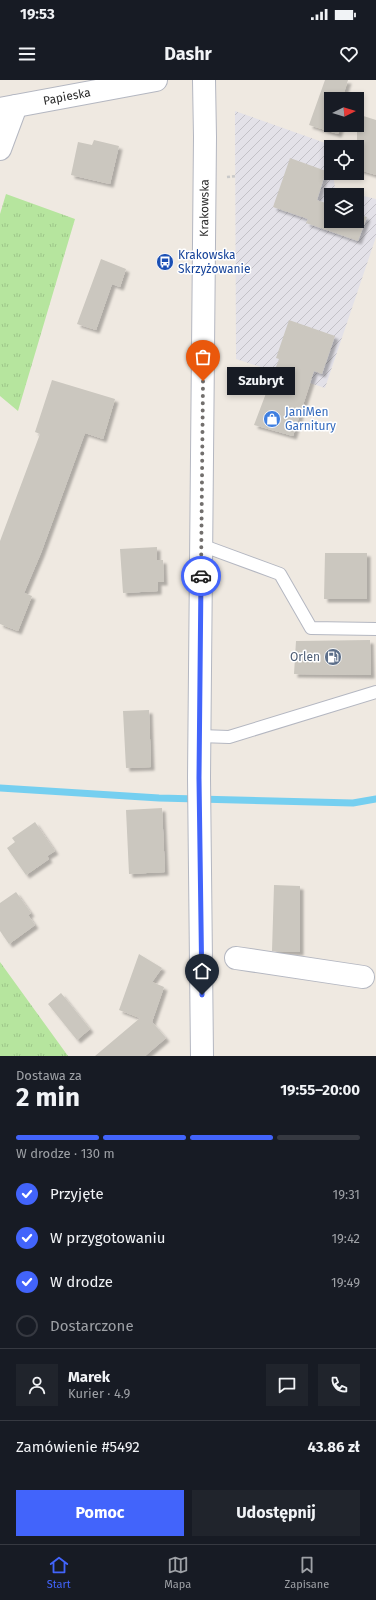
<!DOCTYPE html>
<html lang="pl">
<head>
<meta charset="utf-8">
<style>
  :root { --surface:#171b24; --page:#20242c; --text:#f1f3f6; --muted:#9ea1a6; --line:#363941; --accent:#4264fb }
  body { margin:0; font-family:"Fira Sans",sans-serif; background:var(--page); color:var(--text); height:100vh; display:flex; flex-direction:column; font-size:15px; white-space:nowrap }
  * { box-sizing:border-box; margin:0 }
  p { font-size:13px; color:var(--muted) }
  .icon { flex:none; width:22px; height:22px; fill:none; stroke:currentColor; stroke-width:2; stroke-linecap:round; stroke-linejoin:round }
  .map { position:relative; height:976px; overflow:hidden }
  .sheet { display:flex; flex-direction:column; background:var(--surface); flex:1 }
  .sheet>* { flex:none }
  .needle { width:26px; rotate:85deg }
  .fabs { position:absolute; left:324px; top:12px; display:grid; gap:8px }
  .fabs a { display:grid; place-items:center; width:40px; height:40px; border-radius:0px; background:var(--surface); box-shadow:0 2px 6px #0003; font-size:20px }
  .pin { position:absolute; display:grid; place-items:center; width:34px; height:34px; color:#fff; margin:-41px -17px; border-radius:50% 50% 50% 0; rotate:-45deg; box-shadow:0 0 4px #0007 }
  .pin .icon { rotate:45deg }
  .courier { position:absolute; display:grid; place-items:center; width:40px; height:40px; margin:-20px; border:3px solid #4264fb; border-radius:50%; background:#fff; color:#222; box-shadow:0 1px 5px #0007 }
  .bubble { position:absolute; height:28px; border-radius:0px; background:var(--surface); box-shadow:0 2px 6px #0003; font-size:13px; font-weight:700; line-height:28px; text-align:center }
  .overview em { font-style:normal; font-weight:700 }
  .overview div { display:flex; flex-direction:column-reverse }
  .overview { display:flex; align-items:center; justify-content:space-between; height:68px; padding:0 16px }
  h1 { font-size:26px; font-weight:700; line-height:30px }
  .bar { display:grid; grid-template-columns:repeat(4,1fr); gap:6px 4px; align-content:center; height:48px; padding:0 16px }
  .bar i { height:5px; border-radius:3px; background:var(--line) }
  .bar .current { background:var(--accent) }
  .bar p { grid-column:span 4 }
  .line { display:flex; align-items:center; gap:10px; padding:0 16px; border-top:1px solid var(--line) }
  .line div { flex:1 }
  .round { display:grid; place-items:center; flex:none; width:42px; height:42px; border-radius:0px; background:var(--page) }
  ol { padding:0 16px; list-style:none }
  li { display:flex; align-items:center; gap:12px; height:44px }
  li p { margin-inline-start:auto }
  li .icon { padding:4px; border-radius:50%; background:var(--accent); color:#fff; stroke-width:4 }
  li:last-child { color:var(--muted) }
  li i { width:22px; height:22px; border:2px solid var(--line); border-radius:50% }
  .primary-button { display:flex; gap:8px; margin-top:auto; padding:8px 16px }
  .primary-button a { flex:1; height:46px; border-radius:0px; background:var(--accent); color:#fff; font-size:16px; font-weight:700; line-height:46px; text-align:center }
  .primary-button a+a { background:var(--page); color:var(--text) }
  .status { display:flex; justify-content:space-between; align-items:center; height:28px; padding:0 20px; background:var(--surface); direction:ltr }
  .status svg { height:11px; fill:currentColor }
  header { display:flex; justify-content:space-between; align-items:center; height:52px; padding:0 16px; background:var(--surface); font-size:18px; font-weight:700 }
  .tab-bar { display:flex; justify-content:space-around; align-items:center; height:56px; border-top:1px solid var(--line); background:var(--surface); font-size:11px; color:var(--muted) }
  .tab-bar a { display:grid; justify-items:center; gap:2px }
  .tab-bar .current { color:var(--accent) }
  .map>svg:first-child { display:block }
  .industrial { fill:url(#industrial-furrows); fill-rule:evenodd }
  .grass { fill:url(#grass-tufts) }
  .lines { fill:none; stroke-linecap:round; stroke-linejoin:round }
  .stream { stroke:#75cff0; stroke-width:7 }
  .building { fill:#cbc7bf; filter:url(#shadow) }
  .lane-casing { stroke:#b4b7c1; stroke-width:14 }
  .street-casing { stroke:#b4b7c1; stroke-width:24 }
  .secondary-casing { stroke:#b4b7c1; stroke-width:24 }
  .path { stroke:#c9c9c9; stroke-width:2.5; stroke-dasharray:3 2; stroke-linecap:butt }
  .lane { stroke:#fff; stroke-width:12 }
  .street { stroke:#fff; stroke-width:22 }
  .secondary { stroke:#fff; stroke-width:22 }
  .done { stroke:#726f6d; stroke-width:4; stroke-dasharray:0 7.2 }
  .route { stroke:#4264fb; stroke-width:5 }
  .labels { text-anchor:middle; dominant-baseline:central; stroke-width:3; stroke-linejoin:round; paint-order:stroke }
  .street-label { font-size:12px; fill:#2e2e2e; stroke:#fff }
  .transit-label { font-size:12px; fill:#164399; stroke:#fff; text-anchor:start }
  .shop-label { font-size:12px; fill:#366cbe; stroke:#fff; text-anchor:start }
  .service-label { font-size:12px; fill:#4e5e75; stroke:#fff; text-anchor:end }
</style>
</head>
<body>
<div class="status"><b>19:53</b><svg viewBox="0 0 49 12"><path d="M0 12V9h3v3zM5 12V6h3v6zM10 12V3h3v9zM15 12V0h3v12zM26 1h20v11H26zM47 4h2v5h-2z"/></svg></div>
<header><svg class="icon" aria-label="menu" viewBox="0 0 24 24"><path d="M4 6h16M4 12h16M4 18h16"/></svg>Dashr<svg class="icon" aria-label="heart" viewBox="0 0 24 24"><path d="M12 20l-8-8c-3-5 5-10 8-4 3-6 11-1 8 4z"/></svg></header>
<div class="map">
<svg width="376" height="976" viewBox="0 0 376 976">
  <defs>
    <pattern id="industrial-furrows" width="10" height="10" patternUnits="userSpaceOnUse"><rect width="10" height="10" fill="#e3e1e8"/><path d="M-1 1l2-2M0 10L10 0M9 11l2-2" fill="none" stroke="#c3c1c7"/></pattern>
    <pattern id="grass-tufts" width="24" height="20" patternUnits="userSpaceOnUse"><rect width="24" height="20" fill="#b6e59e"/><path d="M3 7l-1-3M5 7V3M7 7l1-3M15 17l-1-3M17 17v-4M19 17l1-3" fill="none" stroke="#9dc588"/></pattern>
    <filter id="shadow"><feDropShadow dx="3.5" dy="3.5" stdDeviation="1" flood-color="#0004"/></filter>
  </defs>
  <rect width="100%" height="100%" fill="#efe9e1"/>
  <path class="industrial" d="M 235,31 L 331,65 L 331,93 L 333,93 L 335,109 L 376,119 L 376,157 L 325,308 L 236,279 ZM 331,115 L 357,115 L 357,141 L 331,141 Z"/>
  <path class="grass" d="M 6,114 L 75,139 L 18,331 L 0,316 L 0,134 Z
    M 0,882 L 68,976 L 0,976 Z"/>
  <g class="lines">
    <path class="stream" d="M 0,708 L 159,718 L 353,723 L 376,719"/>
  </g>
  <path class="building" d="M 325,0 L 348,0 L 342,19 L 331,19 L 331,45 L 341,45 L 338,54 L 309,45 Z
    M 357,34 L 376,40 L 376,95 L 357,89 Z
    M 94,60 L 119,66 L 110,104 L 71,95 L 78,62 L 92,65 Z
    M 290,78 L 326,91 L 317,120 L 331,125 L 331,141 L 357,141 L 357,134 L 367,137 L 358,161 L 306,143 L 308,139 L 273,127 Z
    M 101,179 L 126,189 L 120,207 L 112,204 L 96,250 L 77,244 Z
    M 289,240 L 335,256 L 322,294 L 314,291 L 293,356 L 254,345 L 279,279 L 276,278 Z
    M 52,300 L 115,319 L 103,359 L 85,353 L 41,473 L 24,513 L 32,516 L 18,551 L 0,544 L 0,461 L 40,354 L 35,352 Z
    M 157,467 L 157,480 L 163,480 L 164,502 L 158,502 L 158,511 L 123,513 L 120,469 Z
    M 325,473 L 367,473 L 367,519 L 324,519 Z
    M 370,560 L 371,595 L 294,594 L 296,561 Z
    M 149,630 L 151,687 L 126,688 L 123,631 Z
    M 162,728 L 165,792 L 129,794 L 126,730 Z
    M 35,742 L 55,771 L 47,776 L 49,779 L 26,795 L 7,768 L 15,762 L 12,758 Z
    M 274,805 L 300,806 L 300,872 L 272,871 Z
    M 16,812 L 31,833 L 28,835 L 35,845 L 9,864 L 0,851 L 0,823 Z
    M 139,874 L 162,888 L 152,902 L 164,907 L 152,942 L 166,958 L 145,976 L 95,976 L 140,938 L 119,930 Z
    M 61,913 L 90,949 L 77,960 L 48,924 Z"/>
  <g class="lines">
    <g class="lane-casing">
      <path id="lane" d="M 201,465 L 280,494 L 311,548 L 376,549
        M 200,656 L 229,657 L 376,612"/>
    </g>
    <g class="street-casing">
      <path id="street" d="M 0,69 L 16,26
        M 236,878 L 363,897"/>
    </g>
    <g class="secondary-casing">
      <g id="secondary">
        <path id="s1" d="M 0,29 L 156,0"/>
        <path id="s2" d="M 202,976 L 199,698 L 205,57 L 204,0"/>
      </g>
    </g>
    <path class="path" d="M 227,97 L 237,96"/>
    <use href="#lane" class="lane"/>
    <use href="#street" class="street"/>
    <use href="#secondary" class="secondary"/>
  </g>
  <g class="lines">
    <path class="done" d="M 201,496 L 203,301"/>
    <path class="route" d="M 201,496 L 199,698 L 202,915"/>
  </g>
  <defs>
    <g id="bus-disc" transform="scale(0.9)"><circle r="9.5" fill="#1a4fb4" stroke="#fff"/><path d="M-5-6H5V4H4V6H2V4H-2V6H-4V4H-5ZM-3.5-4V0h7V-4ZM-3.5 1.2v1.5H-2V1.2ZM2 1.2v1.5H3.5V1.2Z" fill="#fff"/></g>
    <g id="shop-disc" transform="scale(0.9)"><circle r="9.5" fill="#3f7fe0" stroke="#fff"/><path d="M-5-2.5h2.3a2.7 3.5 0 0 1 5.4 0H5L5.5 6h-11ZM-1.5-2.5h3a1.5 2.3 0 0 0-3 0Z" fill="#fff"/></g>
    <g id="fuel-disc" transform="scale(0.9)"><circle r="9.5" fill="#5c6f8a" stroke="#fff"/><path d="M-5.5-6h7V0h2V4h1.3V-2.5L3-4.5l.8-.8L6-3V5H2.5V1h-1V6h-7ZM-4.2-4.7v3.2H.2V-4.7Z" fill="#fff"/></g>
  </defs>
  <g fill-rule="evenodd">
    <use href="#bus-disc" x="165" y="182"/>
    <use href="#shop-disc" x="272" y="339"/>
    <use href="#fuel-disc" x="333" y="577"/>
  </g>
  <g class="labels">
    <g class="street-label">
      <text stroke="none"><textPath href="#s1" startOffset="68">Papieska</textPath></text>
      <text stroke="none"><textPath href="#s2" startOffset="848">Krakowska</textPath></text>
    </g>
    <g class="transit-label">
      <text x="178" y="175">Krakowska<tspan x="178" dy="14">Skrzyżowanie</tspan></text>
    </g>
    <g class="shop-label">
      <text x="285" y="332">JaniMen<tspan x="285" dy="14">Garnitury</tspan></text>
    </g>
    <g class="service-label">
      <text x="320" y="577">Orlen</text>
    </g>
  </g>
</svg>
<div class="fabs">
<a><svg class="needle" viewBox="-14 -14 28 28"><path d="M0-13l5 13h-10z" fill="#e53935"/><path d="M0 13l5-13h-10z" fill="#9ea1a6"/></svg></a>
<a><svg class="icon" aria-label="locate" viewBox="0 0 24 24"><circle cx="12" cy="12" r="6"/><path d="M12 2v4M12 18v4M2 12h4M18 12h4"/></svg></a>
<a><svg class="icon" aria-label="layers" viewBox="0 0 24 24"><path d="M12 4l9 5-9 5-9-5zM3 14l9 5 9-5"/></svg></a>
</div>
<div class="pin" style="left:203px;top:301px;background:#ea580c"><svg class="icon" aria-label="bag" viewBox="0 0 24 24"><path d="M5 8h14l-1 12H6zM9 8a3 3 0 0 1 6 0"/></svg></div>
<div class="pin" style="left:202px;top:915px;background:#1f2937"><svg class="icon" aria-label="home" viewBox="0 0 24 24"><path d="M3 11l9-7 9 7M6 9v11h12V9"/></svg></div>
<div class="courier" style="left:201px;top:496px"><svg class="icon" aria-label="car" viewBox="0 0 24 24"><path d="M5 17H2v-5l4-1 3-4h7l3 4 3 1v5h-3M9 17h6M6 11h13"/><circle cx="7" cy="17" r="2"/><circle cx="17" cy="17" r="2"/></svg></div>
<div class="bubble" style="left:227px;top:287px;width:68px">Szubryt</div>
</div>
<section class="sheet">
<div class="overview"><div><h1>2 min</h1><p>Dostawa za</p></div><em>19:55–20:00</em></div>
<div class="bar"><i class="current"></i><i class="current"></i><i class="current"></i><i></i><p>W drodze · 130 m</p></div>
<ol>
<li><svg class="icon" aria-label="check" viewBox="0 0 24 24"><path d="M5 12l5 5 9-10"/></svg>Przyjęte<p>19:31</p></li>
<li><svg class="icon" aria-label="check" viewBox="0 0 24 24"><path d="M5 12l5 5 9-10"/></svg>W przygotowaniu<p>19:42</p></li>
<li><svg class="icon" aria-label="check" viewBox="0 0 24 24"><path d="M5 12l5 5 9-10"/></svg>W drodze<p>19:49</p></li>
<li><i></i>Dostarczone</li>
</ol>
<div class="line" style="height:72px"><a class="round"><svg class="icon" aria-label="person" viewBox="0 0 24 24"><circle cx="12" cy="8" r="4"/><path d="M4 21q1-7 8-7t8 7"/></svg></a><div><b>Marek</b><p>Kurier · 4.9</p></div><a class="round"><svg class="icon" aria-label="chat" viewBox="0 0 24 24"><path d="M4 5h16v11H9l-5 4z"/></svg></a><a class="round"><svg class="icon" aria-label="phone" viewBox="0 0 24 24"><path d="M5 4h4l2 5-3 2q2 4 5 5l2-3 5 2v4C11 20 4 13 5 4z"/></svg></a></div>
<div class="line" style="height:52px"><div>Zamówienie #5492</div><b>43.86 zł</b></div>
<div class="primary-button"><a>Pomoc</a><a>Udostępnij</a></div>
</section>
<nav class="tab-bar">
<a class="current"><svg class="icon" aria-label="home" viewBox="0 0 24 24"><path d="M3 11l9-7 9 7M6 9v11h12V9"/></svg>Start</a>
<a><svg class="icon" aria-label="map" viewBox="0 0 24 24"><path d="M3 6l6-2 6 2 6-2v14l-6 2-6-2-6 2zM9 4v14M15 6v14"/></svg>Mapa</a>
<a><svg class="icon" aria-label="saved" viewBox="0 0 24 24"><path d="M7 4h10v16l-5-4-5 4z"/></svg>Zapisane</a>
</nav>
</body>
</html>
